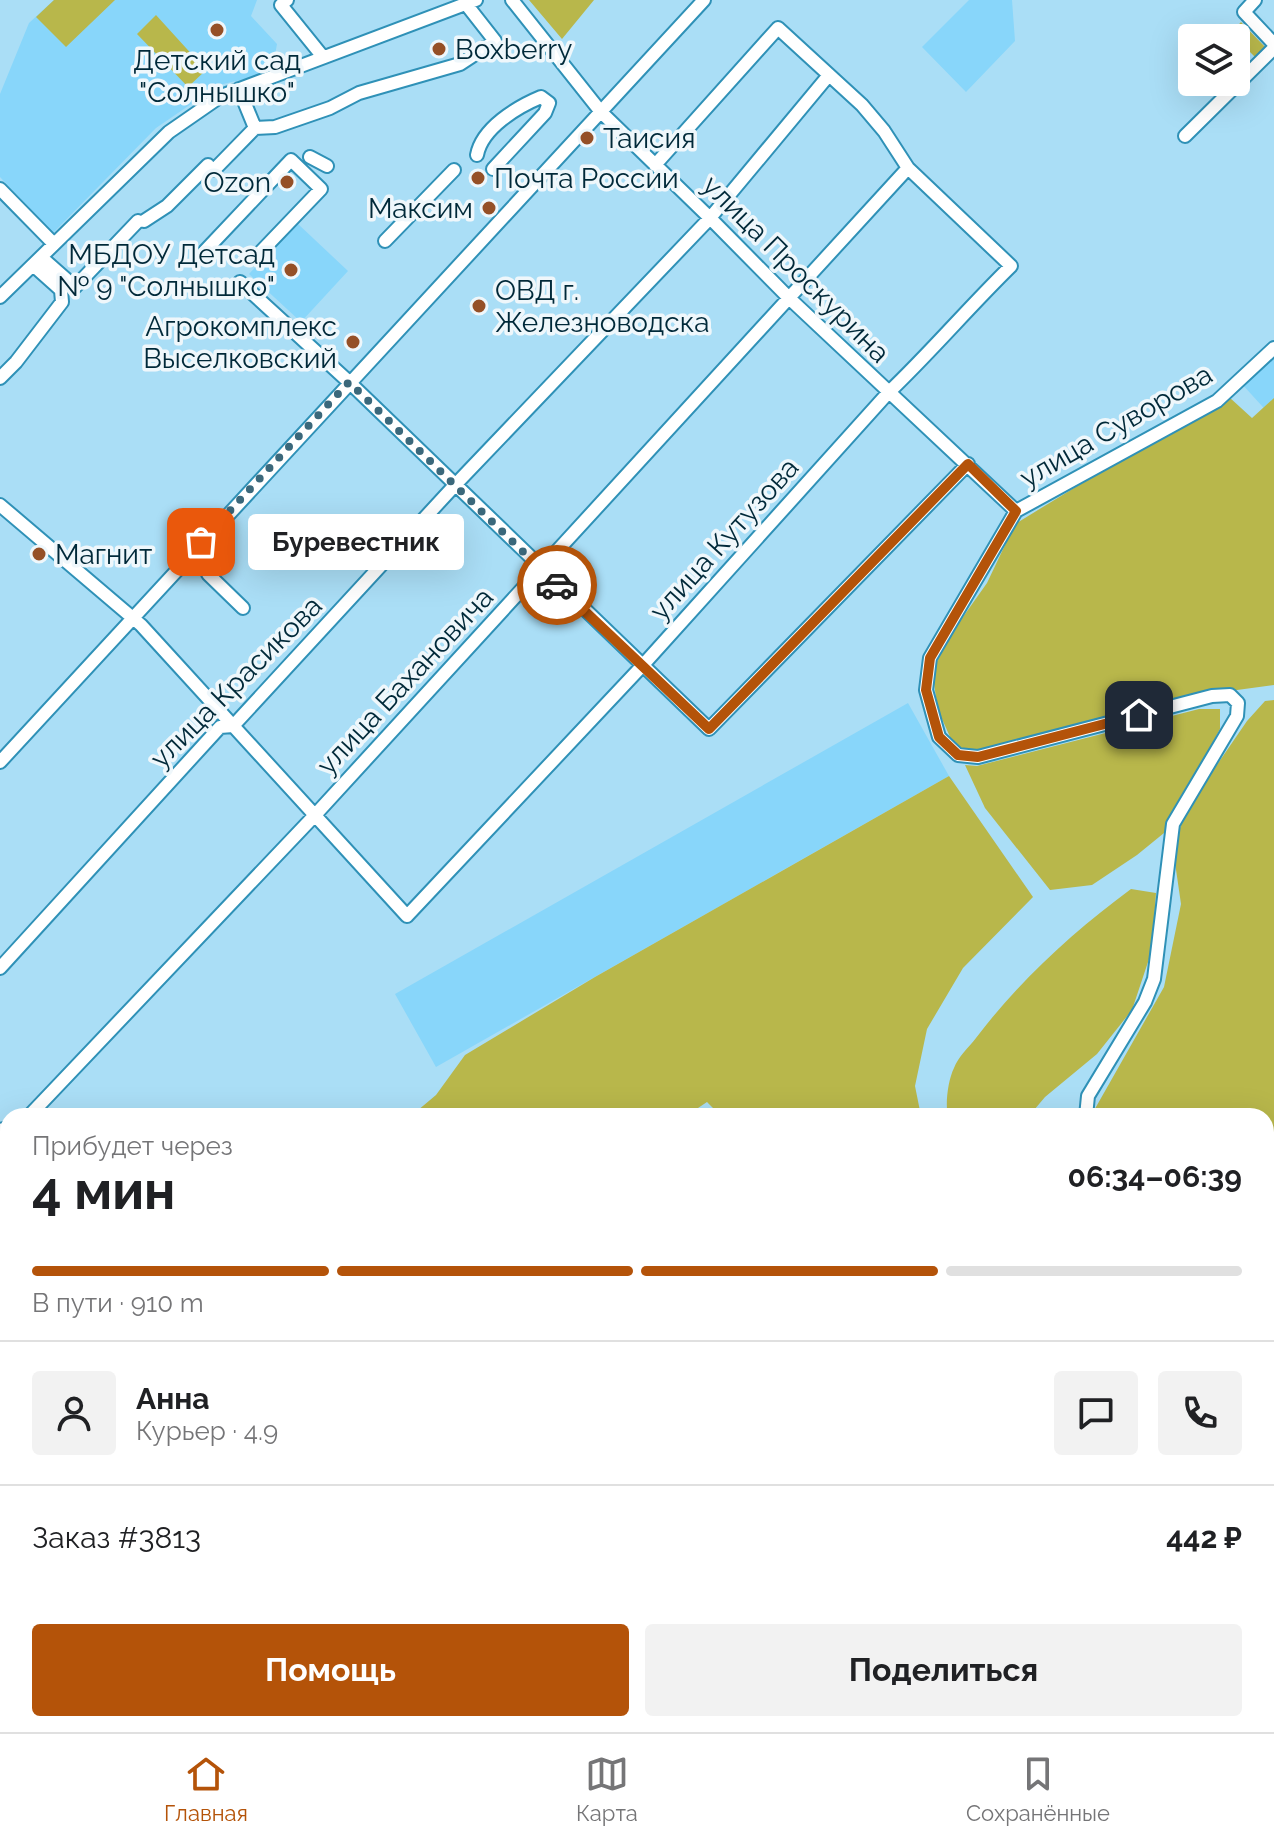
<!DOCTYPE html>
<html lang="ru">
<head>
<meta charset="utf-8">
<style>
  :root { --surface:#fff; --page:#f2f2f2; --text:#202124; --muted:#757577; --line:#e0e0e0; --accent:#b45309 }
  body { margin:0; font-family:Raleway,sans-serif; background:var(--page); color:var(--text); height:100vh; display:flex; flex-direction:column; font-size:30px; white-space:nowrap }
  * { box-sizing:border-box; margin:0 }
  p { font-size:26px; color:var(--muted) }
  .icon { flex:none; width:44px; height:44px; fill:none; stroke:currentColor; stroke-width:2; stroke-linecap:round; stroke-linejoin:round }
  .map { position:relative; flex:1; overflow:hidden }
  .drawer { position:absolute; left:0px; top:1108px; width:1274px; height:624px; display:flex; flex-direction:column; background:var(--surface); border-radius:24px 24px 0 0; box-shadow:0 8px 32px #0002 }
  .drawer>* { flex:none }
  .controls { position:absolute; left:1178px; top:24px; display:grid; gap:16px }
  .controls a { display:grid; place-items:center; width:72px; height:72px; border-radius:8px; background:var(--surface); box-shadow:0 8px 32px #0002; font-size:40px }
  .pin { position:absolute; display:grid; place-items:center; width:68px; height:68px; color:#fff; margin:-34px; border-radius:16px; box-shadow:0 4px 12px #0006 }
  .courier { position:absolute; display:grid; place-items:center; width:80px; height:80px; margin:-40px; border:6px solid #b45309; border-radius:50%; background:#fff; color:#222; box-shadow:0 2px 10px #0007 }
  .bubble { position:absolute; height:56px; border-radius:8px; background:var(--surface); box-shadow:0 8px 32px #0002; font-size:26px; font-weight:700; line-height:56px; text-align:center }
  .headline em { font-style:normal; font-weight:700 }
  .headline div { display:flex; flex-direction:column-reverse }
  .headline { display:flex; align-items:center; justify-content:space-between; height:136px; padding:0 32px }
  h1 { font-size:52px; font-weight:700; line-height:60px }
  .bar { display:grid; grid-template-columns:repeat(4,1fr); gap:12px 8px; align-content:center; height:96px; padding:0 32px }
  .bar i { height:10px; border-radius:6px; background:var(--line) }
  .bar .on { background:var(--accent) }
  .bar p { grid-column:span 4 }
  .line { display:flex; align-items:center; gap:20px; padding:0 32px; border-top:2px solid var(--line) }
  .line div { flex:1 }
  .round { display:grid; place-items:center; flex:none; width:84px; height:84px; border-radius:8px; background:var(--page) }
  .cta { display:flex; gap:16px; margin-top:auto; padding:16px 32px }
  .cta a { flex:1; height:92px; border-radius:8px; background:var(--accent); color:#fff; font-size:32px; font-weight:700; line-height:92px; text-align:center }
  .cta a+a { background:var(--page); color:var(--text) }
  .menu { display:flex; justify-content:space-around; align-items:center; height:112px; border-top:2px solid var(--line); background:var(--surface); font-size:22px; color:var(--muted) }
  .menu a { display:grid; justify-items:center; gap:4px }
  .menu .on { color:var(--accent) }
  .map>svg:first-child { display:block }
  .built { fill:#88d6fa }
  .green { fill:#b8b74b }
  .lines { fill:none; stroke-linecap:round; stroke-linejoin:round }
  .minor-casing { stroke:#2f91b7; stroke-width:16 }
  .minor { stroke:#fff; stroke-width:12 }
  .done { stroke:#3b687b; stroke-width:8; stroke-dasharray:0 14.4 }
  .route { stroke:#b45309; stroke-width:10 }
  .poi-dot { fill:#955027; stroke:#eff7fb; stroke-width:3 }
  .labels { text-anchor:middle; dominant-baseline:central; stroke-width:7; stroke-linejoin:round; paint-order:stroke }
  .poi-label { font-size:28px; fill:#002939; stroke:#eff7fb; text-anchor:start }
  .street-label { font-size:28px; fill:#002939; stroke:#eff7fb }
</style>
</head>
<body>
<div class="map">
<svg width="1274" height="1732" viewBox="0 0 1274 1732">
  <rect width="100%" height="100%" fill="#aadef6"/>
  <path class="built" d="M 54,0 L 257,0 L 251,16 L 277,44 L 275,55 L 280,67 L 261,75 L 219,85 L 156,128 L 53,233 L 0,177 L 0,94 L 29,23 Z
    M 969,0 L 1012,0 L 1015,41 L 966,92 L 922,47 Z
    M 297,223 L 348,271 L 301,322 L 249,274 Z
    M 1274,352 L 1274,415 L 1272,417 L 1241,383 Z
    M 908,703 L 949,776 L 436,1067 L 395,994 Z"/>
  <path class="green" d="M 54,0 L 115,0 L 66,47 L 36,17 Z
    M 529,0 L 594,0 L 562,39 Z
    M 156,15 L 206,70 L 188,87 L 137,34 Z
    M 1241,22 L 1268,50 L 1258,60 L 1231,33 Z
    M 1229,397 L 1252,418 L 1274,398 L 1274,685 L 1193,696 L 1059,732 L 965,752 L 951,739 L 938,710 L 932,671 L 953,631 L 987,583 L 1015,524 L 1079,485 L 1207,414 Z
    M 1274,700 L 1274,1300 L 1266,1294 L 1266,1116 L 1093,1116 L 1092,1114 L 1164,987 L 1181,904 L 1173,849 L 1186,810 L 1247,721 L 1265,701 Z
    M 1199,709 L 1220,709 L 1220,729 L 1164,833 L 1137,855 L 1092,885 L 1050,890 L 985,808 L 965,765 L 977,766 Z
    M 949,776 L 1033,897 L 963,968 L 927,1029 L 915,1086 L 921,1116 L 721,1116 L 707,1102 L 686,1116 L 411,1116 L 436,1095 L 465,1055 L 595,977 Z
    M 1131,889 L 1156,893 L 1152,950 L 1132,1010 L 1097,1054 L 1045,1097 L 1029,1116 L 948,1116 C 945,1104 948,1080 954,1068 C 958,1057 969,1047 976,1038 C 1019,981 1074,931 1131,889 Z
    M 0,1181 L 8,1189 L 8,1724 L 379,1724 L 384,1732 L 0,1732 Z"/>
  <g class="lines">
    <g class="minor-casing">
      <path id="minor" d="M 287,0 L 281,5 L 323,57
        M 512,0 L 601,112 L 710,218 L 789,298 L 1016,511 L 930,658 L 926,690 L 939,737 L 958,755 L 978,757 L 1212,696 L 1230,695 L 1238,703 L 1237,716 L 1173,824 L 1154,979 L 1145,1002 L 1088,1096 L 1086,1116
        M 1255,0 L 1244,12 L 1274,44
        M 255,128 L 275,127 L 330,108 L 359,93 L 460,64 L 495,41 L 466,4
        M 1185,136 L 1274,48
        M 477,155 C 482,128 517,107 541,97 L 549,103 L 545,113 L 493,169
        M 310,157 L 327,166
        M 214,170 L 255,128 L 239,89
        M 0,189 L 54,244
        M 144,221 L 167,206 L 208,165
        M 385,241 L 454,170
        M 205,251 L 291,160 L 321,189 L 254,259
        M 41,257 L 75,287 L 138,221
        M 240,282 L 349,382 L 709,729 L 968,464
        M 0,297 L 169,132 L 221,96 L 476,0
        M 0,378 L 16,362 L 62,302 L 61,290 L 33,265
        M 0,505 L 141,625 L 407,916 L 643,665 L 888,393 C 931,352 969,307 1011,266 L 908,168 L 884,131 L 862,105 L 778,28 L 655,165
        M 1016,511 L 1217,401 L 1274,348
        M 208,574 L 243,608
        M 0,762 L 704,0
        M 0,968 L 220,727 L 233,726 L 456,484 L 710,218 L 829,75
        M 29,1116 L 316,814 L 908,168
        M 0,1130 L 8,1128
        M 1266,1302 L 1274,1308"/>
    </g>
    <use href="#minor" class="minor"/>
  </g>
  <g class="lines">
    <path class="done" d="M 201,542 L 349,382 L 557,585"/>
    <path class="route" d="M 557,585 L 709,729 L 968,464 L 1016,511 L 930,658 L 926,690 L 939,737 L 958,755 L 978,757 L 1139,715"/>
  </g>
  <g class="poi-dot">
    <circle cx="217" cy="30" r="8"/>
    <circle cx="439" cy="49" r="8"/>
    <circle cx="587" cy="138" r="8"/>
    <circle cx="478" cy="178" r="8"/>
    <circle cx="287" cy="182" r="8"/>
    <circle cx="489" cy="208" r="8"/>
    <circle cx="291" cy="270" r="8"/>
    <circle cx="479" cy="306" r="8"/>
    <circle cx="353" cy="342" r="8"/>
    <circle cx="39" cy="554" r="8"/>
  </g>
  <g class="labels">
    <g class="poi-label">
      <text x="455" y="49">Boxberry</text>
      <text x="217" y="60" text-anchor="middle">Детский сад<tspan x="217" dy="32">"Солнышко"</tspan></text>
      <text x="603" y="138">Таисия</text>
      <text x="494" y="178">Почта России</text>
      <text x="271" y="182" text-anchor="end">Ozon</text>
      <text x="473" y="208" text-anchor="end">Максим</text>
      <text x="275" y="254" text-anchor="end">МБДОУ Детсад<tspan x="275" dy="32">№ 9 "Солнышко"</tspan></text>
      <text x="495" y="290">ОВД г.<tspan x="495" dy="32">Железноводска</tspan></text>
      <text x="337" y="326" text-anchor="end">Агрокомплекс<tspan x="337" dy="32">Выселковский</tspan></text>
      <text x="55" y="554">Магнит</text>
    </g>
    <g class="street-label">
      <text transform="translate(796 269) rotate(45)">улица Проскурина</text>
      <text transform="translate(1116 426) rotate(-30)">улица Суворова</text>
      <text transform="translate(724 539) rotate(-48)">улица Кутузова</text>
      <text transform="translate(405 681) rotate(-47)">улица Бахановича</text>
      <text transform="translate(236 682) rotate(-45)">улица Красикова</text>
    </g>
  </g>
</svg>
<div class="controls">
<a><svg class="icon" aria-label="layers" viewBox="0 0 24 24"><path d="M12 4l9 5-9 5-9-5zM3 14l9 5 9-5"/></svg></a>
</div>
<div class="pin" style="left:201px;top:542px;background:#ea580c"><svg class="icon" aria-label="bag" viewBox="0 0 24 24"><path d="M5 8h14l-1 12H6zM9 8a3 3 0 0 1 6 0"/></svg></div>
<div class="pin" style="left:1139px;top:715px;background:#1f2937"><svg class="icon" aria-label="home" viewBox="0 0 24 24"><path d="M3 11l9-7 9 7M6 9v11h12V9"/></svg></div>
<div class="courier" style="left:557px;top:585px"><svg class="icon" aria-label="car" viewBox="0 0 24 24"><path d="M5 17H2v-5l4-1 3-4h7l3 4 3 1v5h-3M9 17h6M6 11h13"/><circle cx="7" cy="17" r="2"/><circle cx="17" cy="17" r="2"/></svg></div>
<div class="bubble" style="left:248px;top:514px;width:216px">Буревестник</div>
<section class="drawer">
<div class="headline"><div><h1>4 мин</h1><p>Прибудет через</p></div><em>06:34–06:39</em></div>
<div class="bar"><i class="on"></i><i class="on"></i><i class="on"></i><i></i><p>В пути · 910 m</p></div>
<div class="line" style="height:144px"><a class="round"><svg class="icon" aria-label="person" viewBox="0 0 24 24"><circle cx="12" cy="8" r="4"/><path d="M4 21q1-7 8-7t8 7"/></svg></a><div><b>Анна</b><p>Курьер · 4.9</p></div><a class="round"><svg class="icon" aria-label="chat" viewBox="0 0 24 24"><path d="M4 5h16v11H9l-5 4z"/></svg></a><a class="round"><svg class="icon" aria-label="phone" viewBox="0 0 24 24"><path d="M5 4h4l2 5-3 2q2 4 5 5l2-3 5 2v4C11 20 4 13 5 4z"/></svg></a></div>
<div class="line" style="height:104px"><div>Заказ #3813</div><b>442 ₽</b></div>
<div class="cta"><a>Помощь</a><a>Поделиться</a></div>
</section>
</div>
<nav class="menu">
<a class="on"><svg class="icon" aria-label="home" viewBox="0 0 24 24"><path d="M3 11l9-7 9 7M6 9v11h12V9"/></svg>Главная</a>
<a><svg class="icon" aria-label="map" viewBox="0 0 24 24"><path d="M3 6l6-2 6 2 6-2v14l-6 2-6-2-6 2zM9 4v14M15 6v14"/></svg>Карта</a>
<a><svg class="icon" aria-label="saved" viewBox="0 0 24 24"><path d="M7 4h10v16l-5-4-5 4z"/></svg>Сохранённые</a>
</nav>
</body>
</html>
